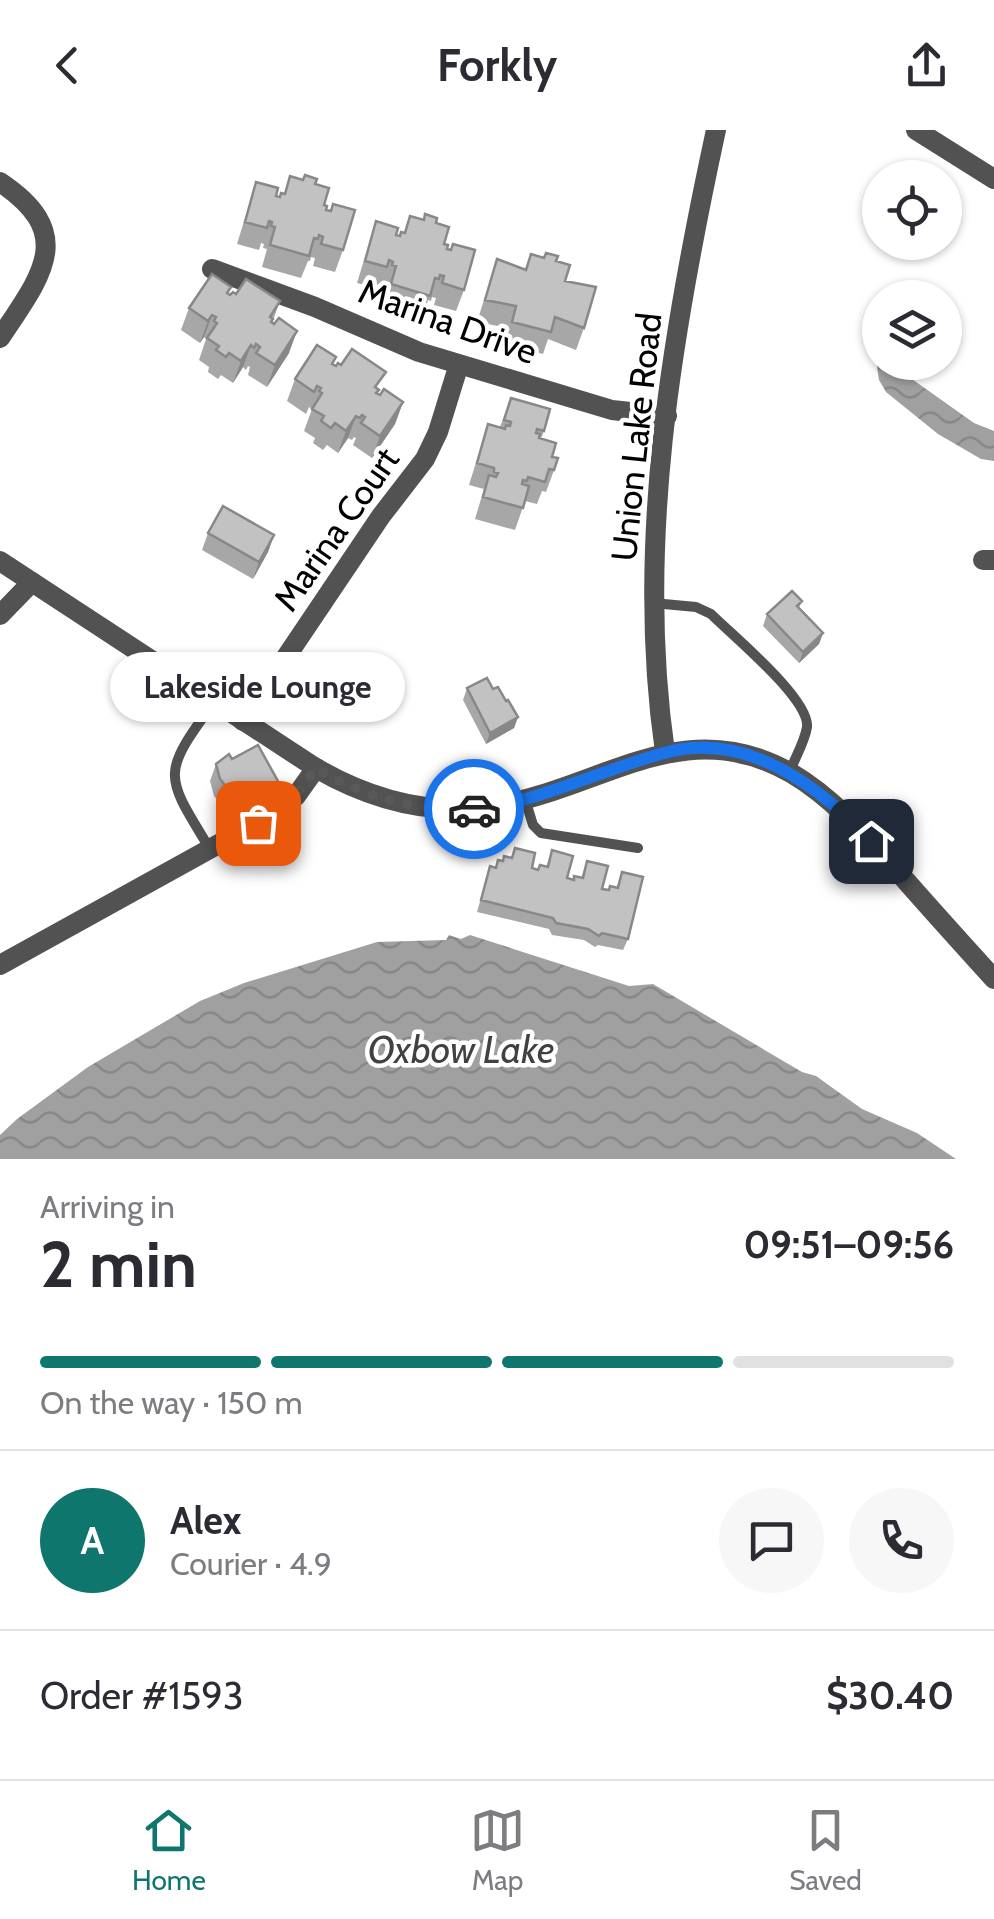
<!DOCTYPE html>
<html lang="en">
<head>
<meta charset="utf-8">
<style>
  :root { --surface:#fff; --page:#f7f7f7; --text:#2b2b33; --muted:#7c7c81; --line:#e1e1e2; --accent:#0f766e }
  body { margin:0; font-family:Cabin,sans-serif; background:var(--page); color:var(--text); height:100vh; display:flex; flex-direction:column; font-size:38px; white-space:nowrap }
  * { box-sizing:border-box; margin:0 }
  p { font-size:32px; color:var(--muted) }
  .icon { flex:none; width:55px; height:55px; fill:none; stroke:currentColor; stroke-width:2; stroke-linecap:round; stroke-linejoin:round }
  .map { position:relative; height:1029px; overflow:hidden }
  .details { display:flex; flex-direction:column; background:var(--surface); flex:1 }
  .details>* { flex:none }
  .fabs { position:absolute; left:862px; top:30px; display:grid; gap:20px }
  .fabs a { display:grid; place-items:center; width:100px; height:100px; border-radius:50%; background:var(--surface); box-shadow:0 2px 8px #0004; font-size:50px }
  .pin { position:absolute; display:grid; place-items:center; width:85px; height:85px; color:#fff; margin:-42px; border-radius:20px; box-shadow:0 5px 15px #0006 }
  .courier { position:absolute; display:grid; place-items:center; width:100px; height:100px; margin:-50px; border:8px solid #1a73e8; border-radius:50%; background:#fff; color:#222; box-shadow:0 2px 12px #0007 }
  .bubble { position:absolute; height:70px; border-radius:35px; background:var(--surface); box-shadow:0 2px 8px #0004; font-size:32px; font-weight:700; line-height:70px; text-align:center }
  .head em { font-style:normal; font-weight:700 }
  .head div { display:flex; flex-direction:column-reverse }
  .head { display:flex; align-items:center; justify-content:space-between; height:170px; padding:0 40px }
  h1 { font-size:65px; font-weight:700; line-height:75px }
  .bar { display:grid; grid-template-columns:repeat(4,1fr); gap:15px 10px; align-content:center; height:120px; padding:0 40px }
  .bar i { height:12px; border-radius:8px; background:var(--line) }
  .bar .active { background:var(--accent) }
  .bar p { grid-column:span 4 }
  .line { display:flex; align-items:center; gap:25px; padding:0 40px; border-top:2px solid var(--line) }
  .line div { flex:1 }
  .round { display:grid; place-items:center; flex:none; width:105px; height:105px; border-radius:52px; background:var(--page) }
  header { display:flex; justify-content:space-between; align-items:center; height:130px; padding:0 40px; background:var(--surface); font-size:45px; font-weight:700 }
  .dock { display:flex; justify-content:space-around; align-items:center; height:140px; border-top:2px solid var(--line); background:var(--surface); font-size:28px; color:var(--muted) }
  .dock a { display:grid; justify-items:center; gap:5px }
  .dock .active { color:var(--accent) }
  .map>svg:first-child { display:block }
  .water { fill:url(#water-waves) }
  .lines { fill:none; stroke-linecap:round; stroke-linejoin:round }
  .service { stroke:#525252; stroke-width:10 }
  .minor { stroke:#525252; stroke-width:20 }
  .tertiary { stroke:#525252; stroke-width:20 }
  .wall { fill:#a7a7a7 }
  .shaded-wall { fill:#888 }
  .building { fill:#c2c2c2; stroke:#888; stroke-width:2.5 }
  .done { stroke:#595959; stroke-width:10; stroke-dasharray:0 18 }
  .route { stroke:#1a73e8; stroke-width:12 }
  .labels { text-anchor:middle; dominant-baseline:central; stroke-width:9; stroke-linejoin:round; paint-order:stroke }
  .street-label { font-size:35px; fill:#000; stroke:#fff }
  .water-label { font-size:38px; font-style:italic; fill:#414141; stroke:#fff }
</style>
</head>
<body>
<header><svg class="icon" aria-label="back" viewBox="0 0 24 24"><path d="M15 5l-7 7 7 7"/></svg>Forkly<svg class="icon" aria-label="share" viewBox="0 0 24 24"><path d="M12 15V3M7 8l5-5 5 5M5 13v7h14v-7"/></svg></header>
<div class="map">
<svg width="994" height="1029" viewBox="0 0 994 1029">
  <defs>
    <pattern id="water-waves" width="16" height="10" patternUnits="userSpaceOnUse" patternTransform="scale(2.5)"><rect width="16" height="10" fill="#a0a0a0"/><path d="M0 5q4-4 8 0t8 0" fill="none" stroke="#888"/></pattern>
  </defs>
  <rect width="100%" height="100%" fill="#fff"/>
  <path class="water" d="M 876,229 L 902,242 L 974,293 L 994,301 L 994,331 L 981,329 L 938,304 L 886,262 L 879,250 Z
    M 449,805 L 461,809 L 470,805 L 629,856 L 653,854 L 802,942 L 816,946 L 862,979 L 917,1003 L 956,1029 L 0,1029 L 0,1005 L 17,989 L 88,937 L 200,871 L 244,853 L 377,812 L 446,810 Z"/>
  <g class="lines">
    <path class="service" d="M 653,473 L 696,477 L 711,484 C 732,505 810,569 807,597 C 805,611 795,628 790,641
      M 525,669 L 533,695 L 541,703 L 638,718
      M 210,719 C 164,644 161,645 214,572"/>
    <path class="minor" d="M 916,0 L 994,49
      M 0,52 C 78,104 41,146 0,208
      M 212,139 L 315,177 L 419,222 L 612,280 L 667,286
      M 983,430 L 994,430
      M 0,485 L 32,452
      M 243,591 L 381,386 L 425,329 L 438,302 L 459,234
      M 0,835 L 282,679 L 296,666 L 316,638"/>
    <path class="tertiary" d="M 0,431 L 316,638 C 373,671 433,687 499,675 C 603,657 684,582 791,643 C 837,670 872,713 907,752 C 936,785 965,817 994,849
      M 665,622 C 635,415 672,203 716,0"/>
  </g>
  <path class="wall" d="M 290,46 L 315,54 L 343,120 L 335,142 L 313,136 L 315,128 L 311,127 L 310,131 L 308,131 L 301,148 L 262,137 L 267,119 L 263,118 L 264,114 L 261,113 L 259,120 L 237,114 L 256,52 L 280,67 L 284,64 Z
    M 410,86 L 436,93 L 464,160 L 456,181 L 434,175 L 436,168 L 432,167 L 431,171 L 428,170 L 422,188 L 383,176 L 388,158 L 384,157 L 385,154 L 381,153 L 379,159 L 357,153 L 376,91 L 400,106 L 404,103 Z
    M 531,124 L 556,131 L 584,198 L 576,220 L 548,209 L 543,224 L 504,213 L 508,198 L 477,192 L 497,129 L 525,139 Z
    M 228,164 L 280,171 L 272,193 L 289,223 L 267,257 L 248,245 L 250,237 L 248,236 L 246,240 L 243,237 L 233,253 L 221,245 L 218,249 L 208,242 L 209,237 L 199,230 L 206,209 L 204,207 L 200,213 L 181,200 L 189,178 Z
    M 334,234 L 378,263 L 403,272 L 395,294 L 372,328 L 353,315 L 356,308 L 354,307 L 352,310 L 348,308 L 338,323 L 327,315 L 323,320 L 313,313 L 315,308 L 304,301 L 312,279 L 309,277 L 306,284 L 287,271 L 295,249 Z
    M 511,268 L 544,301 L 541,309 L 552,327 L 554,340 L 546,362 L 542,361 L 537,374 L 525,371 L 515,400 L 475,389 L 484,359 L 469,355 L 488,294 L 500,297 Z
    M 208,403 L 274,405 L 268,422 L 253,449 L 202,420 Z
    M 802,471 L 799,478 L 823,503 L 819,514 L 799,533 L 763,496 L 767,484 Z
    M 467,558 L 493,559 L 506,571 L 518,587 L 514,598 L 486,614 L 463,570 Z
    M 232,629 L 272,670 L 227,694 L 218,679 L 221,674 L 214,666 L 210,651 L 216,634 Z
    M 515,718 L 532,738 L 538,740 L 546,737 L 552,720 L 567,748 L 573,750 L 581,748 L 587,731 L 602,759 L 609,760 L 616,758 L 622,742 L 628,809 L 623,820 L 598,815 L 595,817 L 584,810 L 552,805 L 549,799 L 477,782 L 490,736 L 495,738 L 503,731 L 511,728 Z"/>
  <path class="shaded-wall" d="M 212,185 L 204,207 L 200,213 L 208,191 Z
    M 297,201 L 289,223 L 267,257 L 275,235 Z
    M 251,215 L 243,237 L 233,253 L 241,231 Z
    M 403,272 L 395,294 L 372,328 L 380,306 Z
    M 356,286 L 348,308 L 338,323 L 346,301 Z
    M 274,405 L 268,422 L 253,449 L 259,432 Z
    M 823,503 L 819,514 L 799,533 L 803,522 Z
    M 518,587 L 514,598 L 486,614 L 490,603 Z
    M 279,653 L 272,670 L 227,694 L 233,678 Z"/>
  <path class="building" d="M 305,45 L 317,49 L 315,54 L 329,58 L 324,75 L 327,76 L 326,80 L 331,81 L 333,74 L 355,80 L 343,120 L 321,114 L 323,107 L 319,105 L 318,109 L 314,108 L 309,126 L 270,115 L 275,97 L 271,96 L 272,92 L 269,91 L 267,98 L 245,92 L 256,52 L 278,58 L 276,66 L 280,67 L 281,63 L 285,64 L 290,46 L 303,50 Z
    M 425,84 L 437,88 L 436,93 L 449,97 L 444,114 L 448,115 L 447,119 L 451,120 L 453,114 L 475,120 L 464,160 L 442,153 L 444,146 L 440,145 L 439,149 L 435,148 L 430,166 L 391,154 L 396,136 L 392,135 L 393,132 L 389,130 L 387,137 L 365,131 L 376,91 L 398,98 L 396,105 L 400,106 L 401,102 L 405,103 L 410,86 L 424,90 Z
    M 546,123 L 558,126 L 556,131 L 570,135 L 565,151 L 596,157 L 584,198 L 555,187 L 551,202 L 512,192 L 516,176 L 485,170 L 497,129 L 526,140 L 531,124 L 544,128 Z
    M 212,144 L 231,157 L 227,163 L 230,165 L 233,162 L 236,164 L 246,149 L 280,171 L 270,187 L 273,189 L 271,192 L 274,194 L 279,188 L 297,201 L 275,235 L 256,223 L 260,217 L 256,214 L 254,218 L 251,215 L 241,231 L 229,223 L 226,227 L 216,220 L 219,216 L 207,208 L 217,193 L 214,191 L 216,187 L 212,185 L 208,191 L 189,178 Z
    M 317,215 L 336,227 L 332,234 L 336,236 L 338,233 L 341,235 L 352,219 L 386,242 L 375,257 L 379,260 L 376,263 L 380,265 L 384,259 L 403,272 L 380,306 L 361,293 L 365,287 L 362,285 L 360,288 L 356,286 L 346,301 L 335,293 L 331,298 L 321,291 L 324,286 L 312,279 L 322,263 L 319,261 L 321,258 L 317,256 L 314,262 L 295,249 Z
    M 511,268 L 550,279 L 544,301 L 537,299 L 536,303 L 540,304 L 539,308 L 556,313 L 552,327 L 558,328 L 554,340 L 549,339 L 545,352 L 528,347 L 527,351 L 523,350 L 522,354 L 529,356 L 523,378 L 483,367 L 489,345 L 496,347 L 498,343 L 494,342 L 494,338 L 477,333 L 488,294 L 505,299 L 506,295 L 510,296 L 511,292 L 504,290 Z
    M 223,376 L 274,405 L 259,432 L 208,403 Z
    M 792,461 L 802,471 L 797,476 L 823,503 L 803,522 L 767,484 Z
    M 487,548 L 493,559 L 498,557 L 506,571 L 508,570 L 518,587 L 490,603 L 467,558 Z
    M 258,615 L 279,653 L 233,678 L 224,663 L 229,660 L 220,649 L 216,634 L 229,624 L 232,629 Z
    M 515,718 L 535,723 L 532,738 L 538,740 L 540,735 L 548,737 L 552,720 L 573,726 L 567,748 L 574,750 L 574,746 L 583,748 L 587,731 L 608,736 L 602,759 L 609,760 L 610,756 L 618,758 L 622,742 L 643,747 L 628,809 L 602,803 L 599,806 L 588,799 L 556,793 L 553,788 L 481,770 L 490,736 L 496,738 L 498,730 L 503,731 L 504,726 L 512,728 Z"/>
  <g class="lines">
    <path class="done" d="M 258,693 L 290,673 L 316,638 C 366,668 416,682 474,679"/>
    <path class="route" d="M 474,679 C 540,672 601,640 664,623 C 745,600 819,656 871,711"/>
  </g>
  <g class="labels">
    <g class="street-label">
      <text transform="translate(448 191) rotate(20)">Marina Drive</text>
      <text transform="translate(636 307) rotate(-84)">Union Lake Road</text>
      <text transform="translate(336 399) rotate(-55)">Marina Court</text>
    </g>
    <g class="water-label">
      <text x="461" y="919">Oxbow Lake</text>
    </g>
  </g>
</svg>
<div class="fabs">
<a><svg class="icon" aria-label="locate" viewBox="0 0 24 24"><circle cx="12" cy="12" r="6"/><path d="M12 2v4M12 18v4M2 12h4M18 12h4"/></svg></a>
<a><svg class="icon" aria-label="layers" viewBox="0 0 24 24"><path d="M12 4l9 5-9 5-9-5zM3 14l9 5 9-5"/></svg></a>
</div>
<div class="pin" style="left:258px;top:693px;background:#ea580c"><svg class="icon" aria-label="bag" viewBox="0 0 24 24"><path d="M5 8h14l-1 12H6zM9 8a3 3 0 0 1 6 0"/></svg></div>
<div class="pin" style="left:871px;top:711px;background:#1f2937"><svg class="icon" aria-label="home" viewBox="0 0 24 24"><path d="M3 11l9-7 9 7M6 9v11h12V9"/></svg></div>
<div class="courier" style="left:474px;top:679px"><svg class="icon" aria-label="car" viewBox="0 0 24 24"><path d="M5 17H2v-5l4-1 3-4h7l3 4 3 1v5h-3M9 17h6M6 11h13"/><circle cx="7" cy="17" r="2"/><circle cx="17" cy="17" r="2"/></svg></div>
<div class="bubble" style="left:110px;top:522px;width:295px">Lakeside Lounge</div>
</div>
<section class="details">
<div class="head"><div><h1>2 min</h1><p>Arriving in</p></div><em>09:51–09:56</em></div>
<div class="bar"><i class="active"></i><i class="active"></i><i class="active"></i><i></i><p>On the way · 150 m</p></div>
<div class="line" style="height:180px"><b class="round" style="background:var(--accent);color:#fff">A</b><div><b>Alex</b><p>Courier · 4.9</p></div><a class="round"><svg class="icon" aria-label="chat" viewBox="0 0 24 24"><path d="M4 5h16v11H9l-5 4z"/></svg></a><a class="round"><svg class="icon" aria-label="phone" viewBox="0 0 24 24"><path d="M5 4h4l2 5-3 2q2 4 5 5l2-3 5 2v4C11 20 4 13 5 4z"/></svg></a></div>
<div class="line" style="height:130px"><div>Order #1593</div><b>$30.40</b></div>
</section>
<nav class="dock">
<a class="active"><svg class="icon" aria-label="home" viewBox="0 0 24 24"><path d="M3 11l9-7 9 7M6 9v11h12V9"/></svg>Home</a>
<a><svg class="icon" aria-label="map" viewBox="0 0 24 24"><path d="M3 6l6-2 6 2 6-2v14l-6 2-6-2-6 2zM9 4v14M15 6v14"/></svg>Map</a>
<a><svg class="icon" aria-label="saved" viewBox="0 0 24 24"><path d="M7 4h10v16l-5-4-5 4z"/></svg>Saved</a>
</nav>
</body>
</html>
